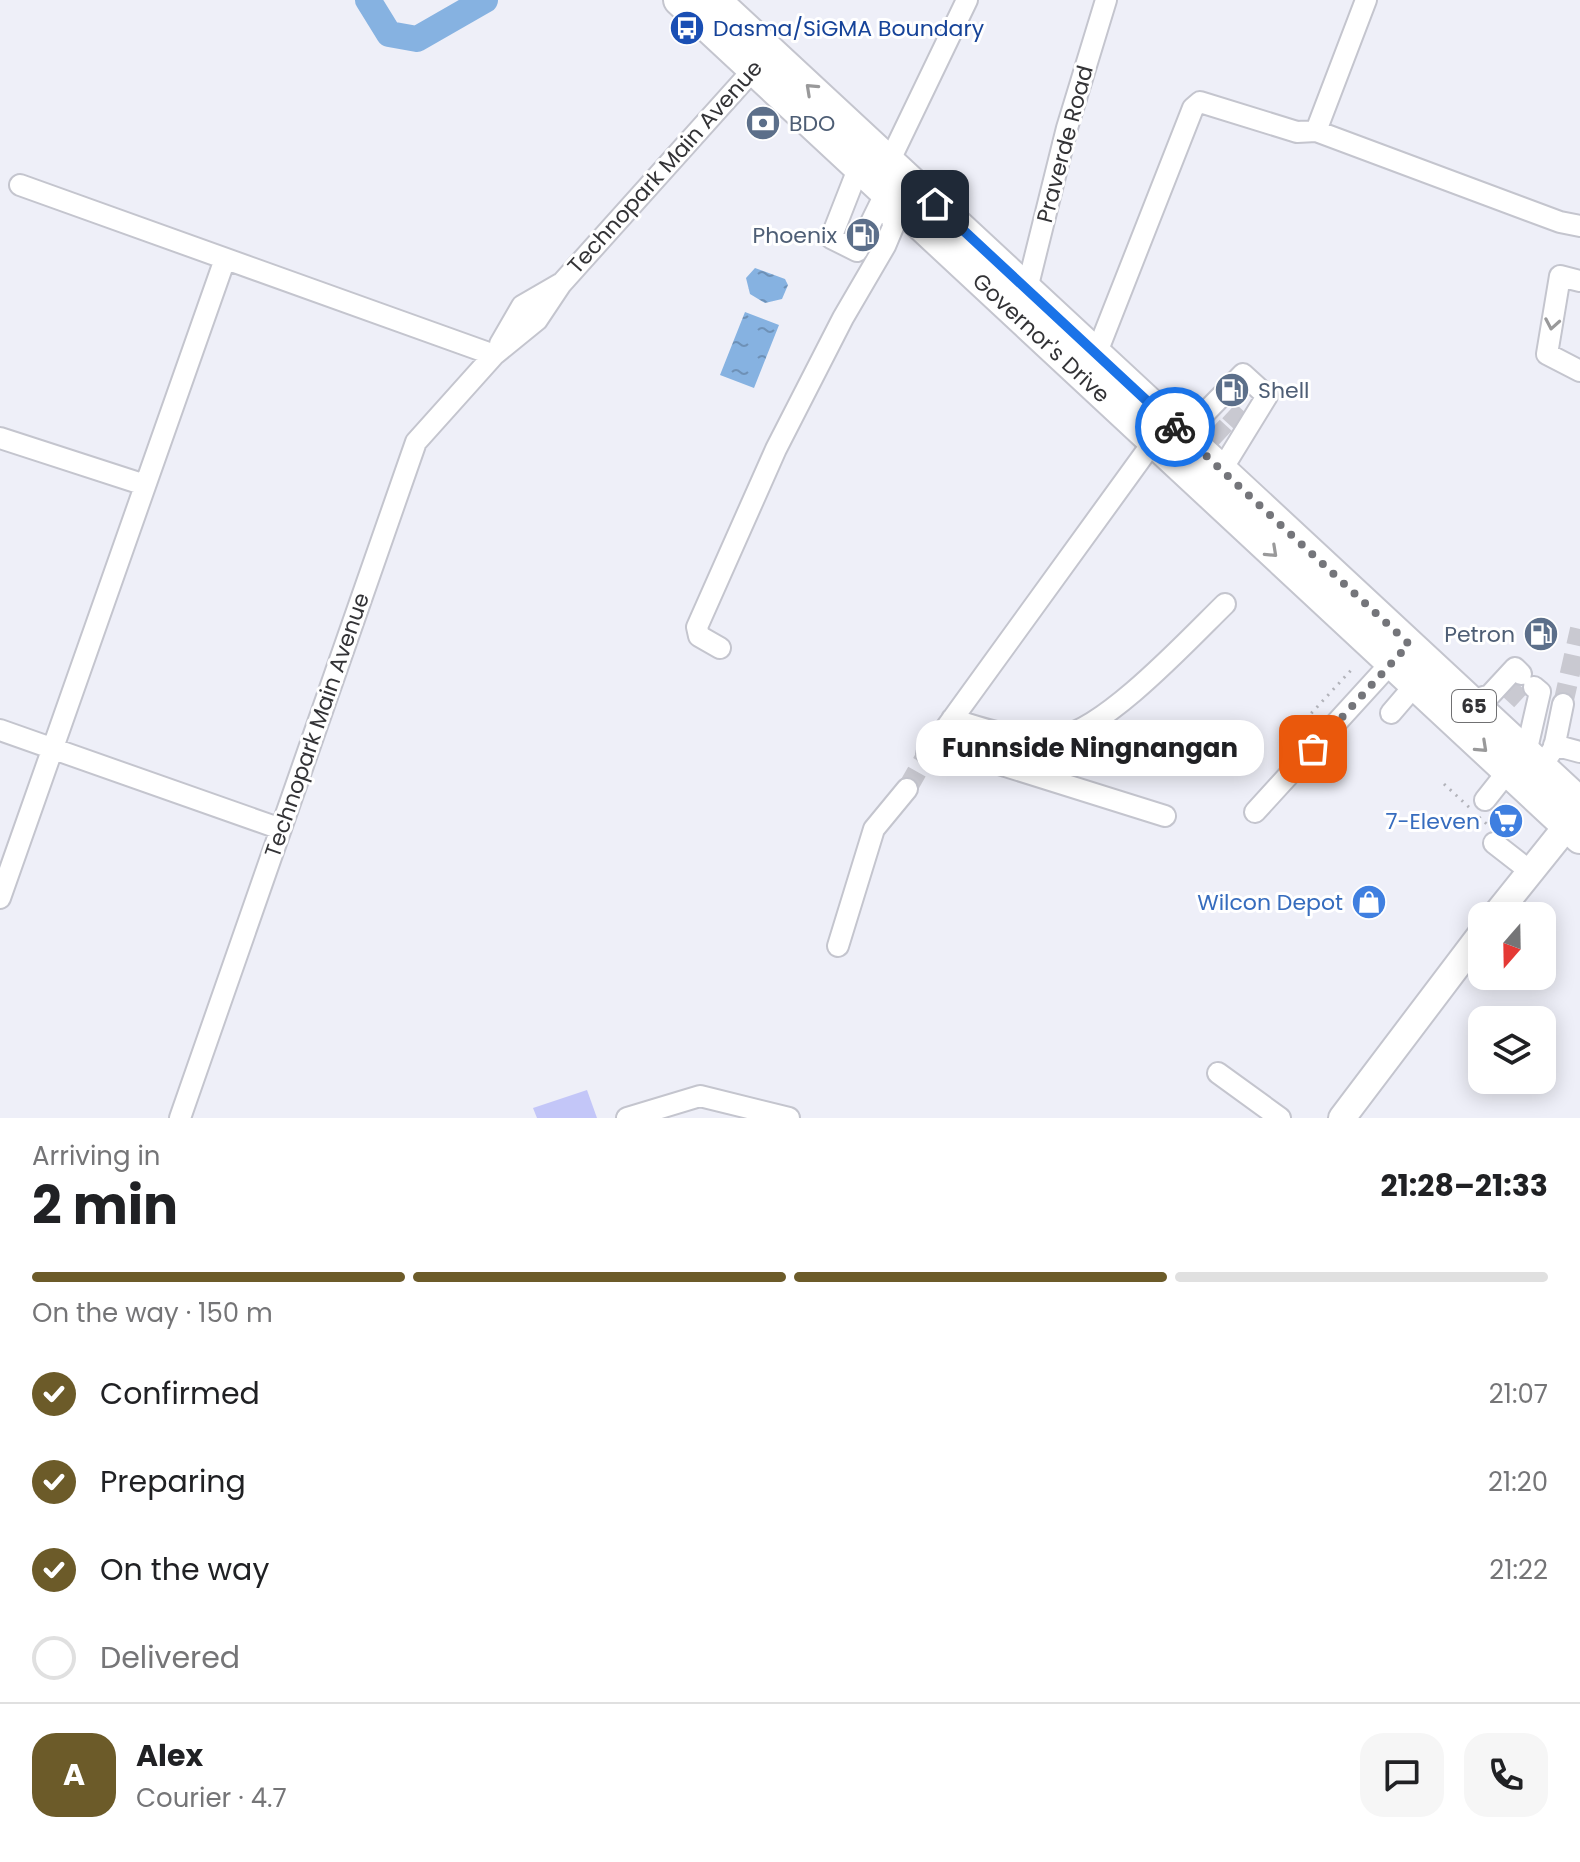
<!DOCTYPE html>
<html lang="en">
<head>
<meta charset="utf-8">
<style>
  :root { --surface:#fff; --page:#f6f6f6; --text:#202124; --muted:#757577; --line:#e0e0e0; --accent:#6c5b29 }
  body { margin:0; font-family:Poppins,sans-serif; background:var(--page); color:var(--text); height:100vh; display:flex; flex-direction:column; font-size:30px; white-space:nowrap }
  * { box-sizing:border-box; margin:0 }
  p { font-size:26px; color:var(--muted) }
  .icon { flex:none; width:44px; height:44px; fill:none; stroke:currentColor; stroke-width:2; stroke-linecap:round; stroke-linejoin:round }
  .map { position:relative; height:1118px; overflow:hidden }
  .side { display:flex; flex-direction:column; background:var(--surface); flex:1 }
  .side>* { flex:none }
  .needle { width:52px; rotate:200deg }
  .controls { position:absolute; left:1468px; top:902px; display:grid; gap:16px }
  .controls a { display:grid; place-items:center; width:88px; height:88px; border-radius:16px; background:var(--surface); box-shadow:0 4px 20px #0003; font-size:40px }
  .pin { position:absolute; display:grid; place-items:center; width:68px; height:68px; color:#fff; margin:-34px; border-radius:16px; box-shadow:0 4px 12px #0006 }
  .courier { position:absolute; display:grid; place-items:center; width:80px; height:80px; margin:-40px; border:6px solid #1a73e8; border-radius:50%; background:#fff; color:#222; box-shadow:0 2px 10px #0007 }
  .bubble { position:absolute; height:56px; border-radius:24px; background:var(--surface); box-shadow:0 4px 20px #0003; font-size:26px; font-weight:700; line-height:56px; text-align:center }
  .head em { font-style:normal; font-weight:700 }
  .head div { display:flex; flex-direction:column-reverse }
  .head { display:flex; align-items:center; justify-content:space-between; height:136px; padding:0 32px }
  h1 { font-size:52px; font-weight:700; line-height:60px }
  .bar { display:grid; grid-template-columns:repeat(4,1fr); gap:12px 8px; align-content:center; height:96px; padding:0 32px }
  .bar i { height:10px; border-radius:6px; background:var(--line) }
  .bar .selected { background:var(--accent) }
  .bar p { grid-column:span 4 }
  .line { display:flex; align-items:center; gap:20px; padding:0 32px; border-top:2px solid var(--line) }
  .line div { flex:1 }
  .round { display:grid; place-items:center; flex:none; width:84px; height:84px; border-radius:24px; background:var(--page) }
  ol { padding:0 32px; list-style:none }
  li { display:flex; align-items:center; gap:24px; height:88px }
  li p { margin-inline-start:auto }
  li .icon { padding:8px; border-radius:50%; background:var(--accent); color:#fff; stroke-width:4 }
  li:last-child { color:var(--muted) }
  li i { width:44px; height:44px; border:4px solid var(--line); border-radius:50% }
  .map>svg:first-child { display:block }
  .grass { fill:#c3c6f8 }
  .water { fill:url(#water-ripples) }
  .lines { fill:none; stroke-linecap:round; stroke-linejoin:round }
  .river { stroke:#86b2e1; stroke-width:26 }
  .minor-tunnel { stroke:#c9c9d1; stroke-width:20; stroke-dasharray:20 10; stroke-linecap:butt }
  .minor-casing { stroke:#c4c5ce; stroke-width:24 }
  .major-casing { stroke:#c4c5ce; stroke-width:30 }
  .highway-casing { stroke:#c4c5ce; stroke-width:34 }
  .path { stroke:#b2b3ba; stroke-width:3; stroke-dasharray:2 6; stroke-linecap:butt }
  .minor { stroke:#fff; stroke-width:20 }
  .major { stroke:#fff; stroke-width:26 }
  .highway { stroke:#fff; stroke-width:30 }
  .oneway { stroke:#99999a }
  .done { stroke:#74757a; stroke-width:8; stroke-dasharray:0 14.4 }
  .route { stroke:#1a73e8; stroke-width:10 }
  .labels { text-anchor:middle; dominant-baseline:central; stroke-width:6; stroke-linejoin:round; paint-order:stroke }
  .shield { fill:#fff; stroke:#707072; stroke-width:2 }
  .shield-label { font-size:20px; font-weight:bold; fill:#333336 }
  .transit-label { font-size:22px; fill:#164399; stroke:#fff; text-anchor:start }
  .service-label { font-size:22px; fill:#4e5e75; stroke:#fff; text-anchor:start }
  .street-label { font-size:22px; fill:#333336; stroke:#fff }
  .shop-label { font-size:22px; fill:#366cbe; stroke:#fff; text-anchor:end }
</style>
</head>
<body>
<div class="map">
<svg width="1580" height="1118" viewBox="0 0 1580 1118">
  <defs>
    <pattern id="water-ripples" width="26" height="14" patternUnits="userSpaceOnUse" patternTransform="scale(2)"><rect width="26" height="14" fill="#86b2e1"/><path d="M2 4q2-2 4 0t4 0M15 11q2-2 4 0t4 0" fill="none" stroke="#6e91b7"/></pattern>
  </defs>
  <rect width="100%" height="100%" fill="#eeeff8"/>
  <path class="grass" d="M 587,1090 L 597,1118 L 537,1118 L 533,1108 Z"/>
  <path class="water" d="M 755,268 L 785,279 L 788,285 L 782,299 L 765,303 L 750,294 L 746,278 Z
    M 745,312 L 779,325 L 754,388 L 720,375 Z"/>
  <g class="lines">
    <path class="river" d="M 368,0 L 389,34 L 417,39 L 485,0"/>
    <path class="minor-tunnel" d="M 1229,411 L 1241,422
      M 1213,427 L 1225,438
      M 1508,688 L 1521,700
      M 1563,704 L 1580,629
      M 907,789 L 927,754"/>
    <g class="minor-casing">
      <path id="minor" d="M 1316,131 L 1366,0
        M 889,162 L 967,0
        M 858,169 L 831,238 L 857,251 L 885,194
        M 20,185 L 494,355
        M 1580,281 L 1560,276 L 1547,354 L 1580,371
        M 1027,289 L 1067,128 L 1106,0
        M 500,344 L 522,306 L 560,284
        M 1085,358 L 1101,342 L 1193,108 L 1200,102 L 1297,132 L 1316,131 L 1560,222 L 1580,226
        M 1172,425 L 1202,416 L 1243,374 L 1267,396 L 1216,479
        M 0,438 L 145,485
        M 720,648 L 699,636 L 697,627 L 776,449 L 843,318 L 885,246 L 893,227 L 890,199
        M 1470,701 L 1490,695 L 1515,668 L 1521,674
        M 1391,713 L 1415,685 L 1413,674
        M 952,719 C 988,731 1023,742 1061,736 C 1106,729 1191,637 1225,604
        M 0,730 L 281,829
        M 935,744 L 1165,816
        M 1554,745 L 1580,752
        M 1526,753 L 1540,692 L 1534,687
        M 927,754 L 1153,442
        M 1541,767 L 1554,748 L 1563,704
        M 1485,800 L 1508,771
        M 1255,812 L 1400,653
        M 1494,843 L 1530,871
        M 0,898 L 225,259
        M 838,946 L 874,829 L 907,789
        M 1218,1073 L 1280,1118
        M 180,1118 L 416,442 L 494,355 L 537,320 L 561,284 L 762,60
        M 627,1118 L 700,1096 L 789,1118"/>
    </g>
    <g class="major-casing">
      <path id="major" d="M 1495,916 L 1580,810
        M 1342,1118 L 1482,933"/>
    </g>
    <g class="highway-casing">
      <path id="highway" d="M 679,0 L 1580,838
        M 715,0 L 1580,803"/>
    </g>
    <path class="path" d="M 1295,731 L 1353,668
      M 1444,784 L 1471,809
      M 1479,817 L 1491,828"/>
    <use href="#minor" class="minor"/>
    <use href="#major" class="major"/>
    <use href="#highway" class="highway"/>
  </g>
  <defs><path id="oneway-chevron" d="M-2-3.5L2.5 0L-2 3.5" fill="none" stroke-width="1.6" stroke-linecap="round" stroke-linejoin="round" transform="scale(2)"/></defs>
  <g class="oneway">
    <use href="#oneway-chevron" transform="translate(811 89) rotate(-137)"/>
    <use href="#oneway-chevron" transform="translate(1552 324) rotate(100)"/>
    <use href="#oneway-chevron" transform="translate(1272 552) rotate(43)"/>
    <use href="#oneway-chevron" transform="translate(1482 747) rotate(43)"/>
  </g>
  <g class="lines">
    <path class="done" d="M 1175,427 L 1409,644 L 1313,749"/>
    <path class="route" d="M 935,204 L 1175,427"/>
  </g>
  <defs>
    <g id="bus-disc" transform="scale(1.8)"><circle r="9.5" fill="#1a4fb4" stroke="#fff"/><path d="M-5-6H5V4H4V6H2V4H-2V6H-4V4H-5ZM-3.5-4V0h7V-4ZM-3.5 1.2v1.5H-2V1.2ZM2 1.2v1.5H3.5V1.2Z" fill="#fff"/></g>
    <g id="bank-disc" transform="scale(1.8)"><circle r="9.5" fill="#5c6f8a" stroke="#fff"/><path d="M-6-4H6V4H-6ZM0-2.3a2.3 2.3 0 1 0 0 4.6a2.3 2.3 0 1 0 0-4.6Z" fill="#fff"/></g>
    <g id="fuel-disc" transform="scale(1.8)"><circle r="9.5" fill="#5c6f8a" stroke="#fff"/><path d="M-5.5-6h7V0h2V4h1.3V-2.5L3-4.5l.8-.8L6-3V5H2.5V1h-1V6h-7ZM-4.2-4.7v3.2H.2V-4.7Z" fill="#fff"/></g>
    <g id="supermarket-disc" transform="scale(1.8)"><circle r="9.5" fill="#3f7fe0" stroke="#fff"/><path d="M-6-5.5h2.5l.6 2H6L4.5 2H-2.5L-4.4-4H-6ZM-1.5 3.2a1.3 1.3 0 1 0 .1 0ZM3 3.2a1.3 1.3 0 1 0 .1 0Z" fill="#fff"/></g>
    <g id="shop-disc" transform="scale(1.8)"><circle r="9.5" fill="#3f7fe0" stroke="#fff"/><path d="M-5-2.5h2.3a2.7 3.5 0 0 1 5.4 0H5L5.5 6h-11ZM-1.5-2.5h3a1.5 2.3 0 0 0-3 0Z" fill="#fff"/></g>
  </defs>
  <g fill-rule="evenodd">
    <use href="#bus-disc" x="687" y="28"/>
    <use href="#bank-disc" x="763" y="123"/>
    <use href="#fuel-disc" x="863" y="235"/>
    <use href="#fuel-disc" x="1232" y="390"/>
    <use href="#fuel-disc" x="1541" y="634"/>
    <use href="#supermarket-disc" x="1506" y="821"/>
    <use href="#shop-disc" x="1369" y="902"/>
  </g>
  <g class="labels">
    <rect class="shield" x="1452" y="690" width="44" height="32" rx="6"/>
    <g class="shield-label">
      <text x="1474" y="706">65</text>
    </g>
    <g class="transit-label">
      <text x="713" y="28">Dasma/SiGMA Boundary</text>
    </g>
    <g class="service-label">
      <text x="789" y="123">BDO</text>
      <text x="837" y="235" text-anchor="end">Phoenix</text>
      <text x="1258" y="390">Shell</text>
      <text x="1515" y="634" text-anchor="end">Petron</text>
    </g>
    <g class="street-label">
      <text transform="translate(1065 144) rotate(-75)">Praverde Road</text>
      <text transform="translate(665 167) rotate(-48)">Technopark Main Avenue</text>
      <text transform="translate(1041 338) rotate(43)">Governor's Drive</text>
      <text transform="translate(317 725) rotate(-71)">Technopark Main Avenue</text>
    </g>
    <g class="shop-label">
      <text x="1480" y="821">7-Eleven</text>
      <text x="1343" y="902">Wilcon Depot</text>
    </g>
  </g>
</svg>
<div class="controls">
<a><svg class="needle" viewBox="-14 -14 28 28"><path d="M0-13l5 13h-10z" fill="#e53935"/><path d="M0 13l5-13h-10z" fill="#757577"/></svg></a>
<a><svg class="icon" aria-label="layers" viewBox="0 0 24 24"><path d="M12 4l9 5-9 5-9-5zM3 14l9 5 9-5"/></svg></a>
</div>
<div class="pin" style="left:1313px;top:749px;background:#ea580c"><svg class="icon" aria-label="bag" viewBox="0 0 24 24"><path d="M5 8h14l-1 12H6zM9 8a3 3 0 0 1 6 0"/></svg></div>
<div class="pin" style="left:935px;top:204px;background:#1f2937"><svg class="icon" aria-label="home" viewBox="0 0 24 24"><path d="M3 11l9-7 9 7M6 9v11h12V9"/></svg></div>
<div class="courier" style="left:1175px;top:427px"><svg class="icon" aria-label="bike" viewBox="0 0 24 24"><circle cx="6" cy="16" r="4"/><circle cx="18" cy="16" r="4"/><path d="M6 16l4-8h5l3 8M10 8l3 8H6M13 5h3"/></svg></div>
<div class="bubble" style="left:916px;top:720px;width:348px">Funnside Ningnangan</div>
</div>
<section class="side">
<div class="head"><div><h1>2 min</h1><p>Arriving in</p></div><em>21:28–21:33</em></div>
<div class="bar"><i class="selected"></i><i class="selected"></i><i class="selected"></i><i></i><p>On the way · 150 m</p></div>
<ol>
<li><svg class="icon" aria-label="check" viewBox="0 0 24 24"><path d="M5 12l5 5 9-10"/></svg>Confirmed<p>21:07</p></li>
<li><svg class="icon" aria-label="check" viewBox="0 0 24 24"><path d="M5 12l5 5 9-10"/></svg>Preparing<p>21:20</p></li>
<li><svg class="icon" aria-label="check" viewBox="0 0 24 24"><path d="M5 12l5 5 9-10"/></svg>On the way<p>21:22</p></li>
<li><i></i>Delivered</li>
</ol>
<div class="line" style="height:144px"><b class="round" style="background:var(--accent);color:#fff">A</b><div><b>Alex</b><p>Courier · 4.7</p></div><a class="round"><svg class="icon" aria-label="chat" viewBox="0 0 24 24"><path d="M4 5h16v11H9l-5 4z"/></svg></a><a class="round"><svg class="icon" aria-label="phone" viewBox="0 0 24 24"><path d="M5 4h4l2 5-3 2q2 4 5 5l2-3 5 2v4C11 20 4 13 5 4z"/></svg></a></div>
</section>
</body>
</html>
